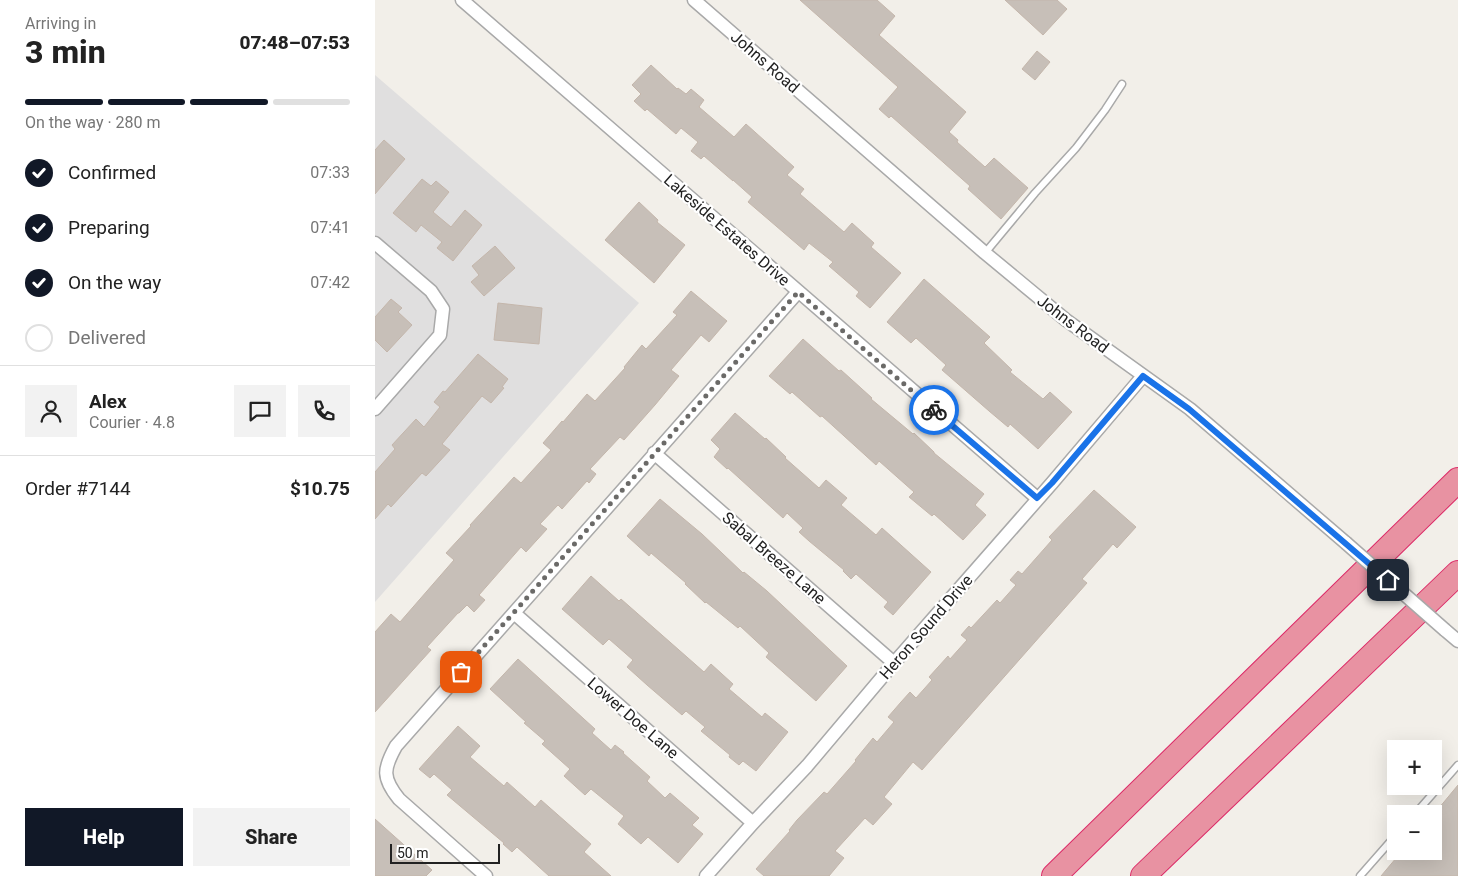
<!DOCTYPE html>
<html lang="en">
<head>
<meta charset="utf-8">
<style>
  :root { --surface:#fff; --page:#f2f2f2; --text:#222; --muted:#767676; --line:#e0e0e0; --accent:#111827 }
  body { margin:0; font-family:Roboto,sans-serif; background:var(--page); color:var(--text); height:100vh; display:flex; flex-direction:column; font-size:19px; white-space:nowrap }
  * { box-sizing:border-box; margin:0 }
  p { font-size:16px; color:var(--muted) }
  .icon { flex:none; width:28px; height:28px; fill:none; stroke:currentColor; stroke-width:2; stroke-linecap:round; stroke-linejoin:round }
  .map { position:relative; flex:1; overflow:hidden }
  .side { display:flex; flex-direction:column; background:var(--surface); width:375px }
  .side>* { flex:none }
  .tools { position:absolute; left:1012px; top:740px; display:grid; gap:10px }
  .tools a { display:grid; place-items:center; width:55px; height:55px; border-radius:0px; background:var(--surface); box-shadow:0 5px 20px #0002; font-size:25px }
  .scale { position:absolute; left:15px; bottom:12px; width:110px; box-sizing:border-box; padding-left:5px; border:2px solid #222; border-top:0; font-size:14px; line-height:18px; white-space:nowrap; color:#222; -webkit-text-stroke:4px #fff; paint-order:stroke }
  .pin { position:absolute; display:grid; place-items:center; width:42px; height:42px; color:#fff; margin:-21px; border-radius:10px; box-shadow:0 2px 8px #0006 }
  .courier { position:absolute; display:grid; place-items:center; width:50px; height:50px; margin:-25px; border:4px solid #1a73e8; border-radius:50%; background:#fff; color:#222; box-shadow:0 1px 6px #0007 }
  .headline em { font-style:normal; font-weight:800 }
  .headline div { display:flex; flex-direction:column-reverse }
  .headline { display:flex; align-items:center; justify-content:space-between; height:85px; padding:0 25px }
  h1 { font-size:32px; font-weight:800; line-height:38px }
  .bar { display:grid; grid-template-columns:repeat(4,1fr); gap:8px 5px; align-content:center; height:60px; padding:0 25px }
  .bar i { height:6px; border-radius:4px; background:var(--line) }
  .bar .current { background:var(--accent) }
  .bar p { grid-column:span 4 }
  .line { display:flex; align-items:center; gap:12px; padding:0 25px; border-top:1px solid var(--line) }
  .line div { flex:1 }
  .round { display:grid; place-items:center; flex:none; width:52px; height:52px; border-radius:0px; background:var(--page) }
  ol { padding:0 25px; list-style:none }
  li { display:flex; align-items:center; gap:15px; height:55px }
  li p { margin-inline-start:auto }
  li .icon { padding:5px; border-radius:50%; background:var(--accent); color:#fff; stroke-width:4 }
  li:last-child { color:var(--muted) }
  li i { width:28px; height:28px; border:2px solid var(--line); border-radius:50% }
  .button { display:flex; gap:10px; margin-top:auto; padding:10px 25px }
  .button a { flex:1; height:58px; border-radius:0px; background:var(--accent); color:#fff; font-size:20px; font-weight:800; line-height:58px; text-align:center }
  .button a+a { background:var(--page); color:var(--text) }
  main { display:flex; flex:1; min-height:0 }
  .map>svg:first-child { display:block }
  .residential { fill:#e0dfdf }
  .building { fill:#c7bfb8; stroke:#c4b6ab }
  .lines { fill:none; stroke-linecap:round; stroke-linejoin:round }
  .service-casing { stroke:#a9a9a9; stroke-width:9 }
  .minor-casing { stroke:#a9a9a9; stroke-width:15 }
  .motorway-casing { stroke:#dc2a67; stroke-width:26 }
  .service { stroke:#fff; stroke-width:6 }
  .minor { stroke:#fff; stroke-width:12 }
  .motorway { stroke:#e892a2; stroke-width:24 }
  .minor-bridge-casing { stroke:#a9a9a9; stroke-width:15; stroke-linecap:butt }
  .minor-bridge { stroke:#fff; stroke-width:12 }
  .done { stroke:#6b6a68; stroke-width:5; stroke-dasharray:0 9 }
  .route { stroke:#1a73e8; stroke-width:6 }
  .labels { text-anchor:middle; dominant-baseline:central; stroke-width:4.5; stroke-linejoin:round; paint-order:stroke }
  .street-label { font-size:16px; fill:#222; stroke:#fff }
</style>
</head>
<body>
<main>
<section class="side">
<div class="headline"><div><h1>3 min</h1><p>Arriving in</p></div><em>07:48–07:53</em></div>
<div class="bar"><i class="current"></i><i class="current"></i><i class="current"></i><i></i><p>On the way · 280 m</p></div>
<ol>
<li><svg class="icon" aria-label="check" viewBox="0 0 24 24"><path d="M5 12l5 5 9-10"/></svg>Confirmed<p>07:33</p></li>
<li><svg class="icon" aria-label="check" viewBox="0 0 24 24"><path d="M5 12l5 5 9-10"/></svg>Preparing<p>07:41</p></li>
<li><svg class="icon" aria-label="check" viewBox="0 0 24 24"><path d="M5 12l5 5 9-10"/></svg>On the way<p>07:42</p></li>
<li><i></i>Delivered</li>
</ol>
<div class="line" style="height:90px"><a class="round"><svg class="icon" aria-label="person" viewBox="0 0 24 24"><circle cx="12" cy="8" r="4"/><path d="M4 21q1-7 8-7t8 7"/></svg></a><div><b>Alex</b><p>Courier · 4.8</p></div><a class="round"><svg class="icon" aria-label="chat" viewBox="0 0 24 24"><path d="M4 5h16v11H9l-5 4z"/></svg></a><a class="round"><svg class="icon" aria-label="phone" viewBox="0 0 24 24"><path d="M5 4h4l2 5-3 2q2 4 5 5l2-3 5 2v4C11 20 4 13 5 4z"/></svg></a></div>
<div class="line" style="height:65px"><div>Order #7144</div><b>$10.75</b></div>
<div class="button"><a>Help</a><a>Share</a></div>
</section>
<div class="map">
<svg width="1083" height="876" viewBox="0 0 1083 876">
  <rect width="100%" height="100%" fill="#f2efe9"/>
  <path class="residential" d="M 0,75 L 264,303 L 0,602 Z"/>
  <path class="building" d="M 425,0 L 502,0 L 520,16 L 504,35 L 591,112 L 574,132 L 583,140 L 582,142 L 610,167 L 619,158 L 653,188 L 626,219 L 593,189 L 595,186 L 516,116 L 514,118 L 504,109 L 523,87 Z
    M 630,0 L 682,0 L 692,9 L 668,35 Z
    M 662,51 L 675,62 L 660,80 L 647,69 Z
    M 276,65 L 302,89 L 303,88 L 311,94 L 316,89 L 329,100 L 324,107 L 359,137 L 371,124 L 419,167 L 412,175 L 429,189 L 425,194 L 469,232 L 477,223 L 499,243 L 496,247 L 526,273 L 495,308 L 481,296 L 484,292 L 454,266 L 458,262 L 434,243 L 429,250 L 373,202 L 377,197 L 358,180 L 358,181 L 329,156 L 326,159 L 316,151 L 323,142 L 306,128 L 301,134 L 272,109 L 270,111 L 259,101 L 266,94 L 257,85 Z
    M 9,140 L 30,159 L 0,194 L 0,150 Z
    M 47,179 L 56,186 L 61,181 L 74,192 L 58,212 L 76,227 L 90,210 L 107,225 L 78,261 L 62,248 L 67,242 L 46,225 L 41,232 L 18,213 Z
    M 264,202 L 283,220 L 282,222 L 310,245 L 279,283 L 230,240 Z
    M 120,246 L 140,268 L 109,296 L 96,282 L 104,275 L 97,266 Z
    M 549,279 L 615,337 L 609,343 L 637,370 L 635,372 L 668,399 L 675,392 L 697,412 L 663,449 L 635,424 L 633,427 L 614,411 L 567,370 L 571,365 L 541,338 L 536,343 L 512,322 Z
    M 316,291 L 352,321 L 334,342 L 326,335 L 296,370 L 304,376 L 280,405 L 249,440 L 245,437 L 215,469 L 221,474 L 214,483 L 212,481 L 187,509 L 183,505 L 165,524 L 172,529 L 151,552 L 146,547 L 104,595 L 110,600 L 99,612 L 92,605 L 84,613 L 83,613 L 52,647 L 56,650 L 0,712 L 0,632 L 16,614 L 25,622 L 79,560 L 71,553 L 96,526 L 95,525 L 139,477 L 146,483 L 176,450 L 168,443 L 187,421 L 188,422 L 212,394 L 220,401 L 250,368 L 249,367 L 267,345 L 271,349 L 302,315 L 298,312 Z
    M 16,299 L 27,308 L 23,312 L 37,325 L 12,352 L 0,340 L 0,317 Z
    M 123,303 L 167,308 L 164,344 L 119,340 Z
    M 428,339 L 464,371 L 466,370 L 497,398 L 496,399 L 538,434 L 539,433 L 559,452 L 559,453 L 609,494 L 600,505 L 611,515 L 588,540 L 559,514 L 557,516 L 534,497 L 539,492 L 504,461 L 501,465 L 447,416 L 445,417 L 417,392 L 415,394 L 394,376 Z
    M 103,354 L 133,379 L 127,387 L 129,388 L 116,403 L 107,396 L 67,444 L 75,450 L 51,476 L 47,473 L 16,507 L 13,504 L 0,519 L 0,472 L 20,449 L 17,445 L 41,419 L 49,427 L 65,407 L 59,402 L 68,391 L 70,392 Z
    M 360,413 L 390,439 L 391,438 L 411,457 L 410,458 L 444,488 L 451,480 L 472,498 L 466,505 L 501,535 L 507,528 L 556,572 L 518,615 L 509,607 L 513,602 L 481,574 L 476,579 L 468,571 L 469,570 L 434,541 L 424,532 L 428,528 L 412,513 L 408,518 L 353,468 L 352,469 L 339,457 L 345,449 L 336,440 Z
    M 719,490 L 761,527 L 742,548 L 738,544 L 707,579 L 712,583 L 547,770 L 538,762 L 509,797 L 517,804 L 498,825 L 490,818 L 460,851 L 469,858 L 454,876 L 389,876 L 381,869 L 415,831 L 414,830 L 422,820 L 449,792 L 452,794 L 481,761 L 480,760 L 498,738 L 502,742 L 519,722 L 513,717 L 526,702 L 535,692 L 541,698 L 557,680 L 554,677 L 573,656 L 575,659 L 592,640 L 586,635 L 594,626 L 596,628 L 622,600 L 625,603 L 641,585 L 635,580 L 643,571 L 647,574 L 677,540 L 674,537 Z
    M 285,499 L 327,534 L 368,573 L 369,572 L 392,591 L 472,666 L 441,701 L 391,657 L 394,653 L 365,626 L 363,628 L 331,602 L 330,603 L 310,584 L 311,583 L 276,553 L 274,556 L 252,536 Z
    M 216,576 L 244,601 L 246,599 L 329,672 L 336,664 L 358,684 L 354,689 L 387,717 L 390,713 L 413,732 L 381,771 L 368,761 L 364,765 L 354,757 L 355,755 L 326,731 L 330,727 L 311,711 L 307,715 L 272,685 L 252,667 L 258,660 L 234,639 L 228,645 L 187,609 Z
    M 143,659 L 220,729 L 217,733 L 236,750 L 240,745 L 249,752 L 248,753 L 275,777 L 272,781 L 290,798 L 295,793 L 324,818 L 317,825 L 328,834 L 303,863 L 273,837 L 266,844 L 243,824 L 249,816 L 216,789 L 210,795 L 189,776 L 195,769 L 167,744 L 170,741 L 149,723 L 151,722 L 115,689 Z
    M 83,726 L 105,746 L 95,757 L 129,786 L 132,782 L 160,807 L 166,800 L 216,844 L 209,852 L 236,876 L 174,876 L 142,847 L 137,852 L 128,844 L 129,843 L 72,795 L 77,790 L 59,774 L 55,778 L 44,769 Z
    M 1083,785 L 1083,876 L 1006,876 L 1027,851 L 1059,851 L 1059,814 Z
    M 0,819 L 57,870 L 51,876 L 0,876 Z"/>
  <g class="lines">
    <g class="service-casing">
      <path id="service" d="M 610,253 L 660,193 L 701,148 L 730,110 L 747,84
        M 1040,814 L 1083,765
        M 985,876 L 1021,835"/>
    </g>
    <g class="minor-casing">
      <path id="minor" d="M 87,0 L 662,498
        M 319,0 L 610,253 L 691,320 L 815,409 L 971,543
        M 0,243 L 56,291 L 68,309 L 65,335 L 0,409
        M 279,453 L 519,663
        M 139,613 L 378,823
        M 1070,630 L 1083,641
        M 111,876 L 24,799 C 7,778 8,769 21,746 L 423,292
        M 331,876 L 378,823 L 432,766 L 519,663 L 677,483 L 768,376"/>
    </g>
    <g class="motorway-casing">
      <path id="motorway" d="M 679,876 L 1083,480
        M 768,876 L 1083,573"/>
    </g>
    <use href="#service" class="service"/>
    <use href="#minor" class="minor"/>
    <use href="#motorway" class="motorway"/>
    <g class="minor-bridge-casing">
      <path id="minor-bridge" d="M 971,543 L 1070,630"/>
    </g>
    <use href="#minor-bridge" class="minor-bridge"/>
  </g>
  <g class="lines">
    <path class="done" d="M 86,672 L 423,292 L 559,410"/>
    <path class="route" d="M 559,410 L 662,498 L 677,483 L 768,376 L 814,409 L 1013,580"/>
  </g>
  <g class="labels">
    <g class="street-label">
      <text transform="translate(390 62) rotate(41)">Johns Road</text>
      <text transform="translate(352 230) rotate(41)">Lakeside Estates Drive</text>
      <text transform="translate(698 324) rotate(37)">Johns Road</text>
      <text transform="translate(399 558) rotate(41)">Sabal Breeze Lane</text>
      <text transform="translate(551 627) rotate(-49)">Heron Sound Drive</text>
      <text transform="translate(258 718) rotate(41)">Lower Doe Lane</text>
    </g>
  </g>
</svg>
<div class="tools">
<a>+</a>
<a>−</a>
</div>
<div class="scale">50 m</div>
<div class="pin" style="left:86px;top:672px;background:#ea580c"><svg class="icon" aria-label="bag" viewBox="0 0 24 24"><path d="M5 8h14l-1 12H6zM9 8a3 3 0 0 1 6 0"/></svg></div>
<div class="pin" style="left:1013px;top:580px;background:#1f2937"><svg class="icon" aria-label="home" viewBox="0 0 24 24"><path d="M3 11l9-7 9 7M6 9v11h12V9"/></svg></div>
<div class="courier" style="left:559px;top:410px"><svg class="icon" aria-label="bike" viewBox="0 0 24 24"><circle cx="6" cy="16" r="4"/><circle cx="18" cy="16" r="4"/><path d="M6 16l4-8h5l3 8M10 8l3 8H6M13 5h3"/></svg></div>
</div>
</main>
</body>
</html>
